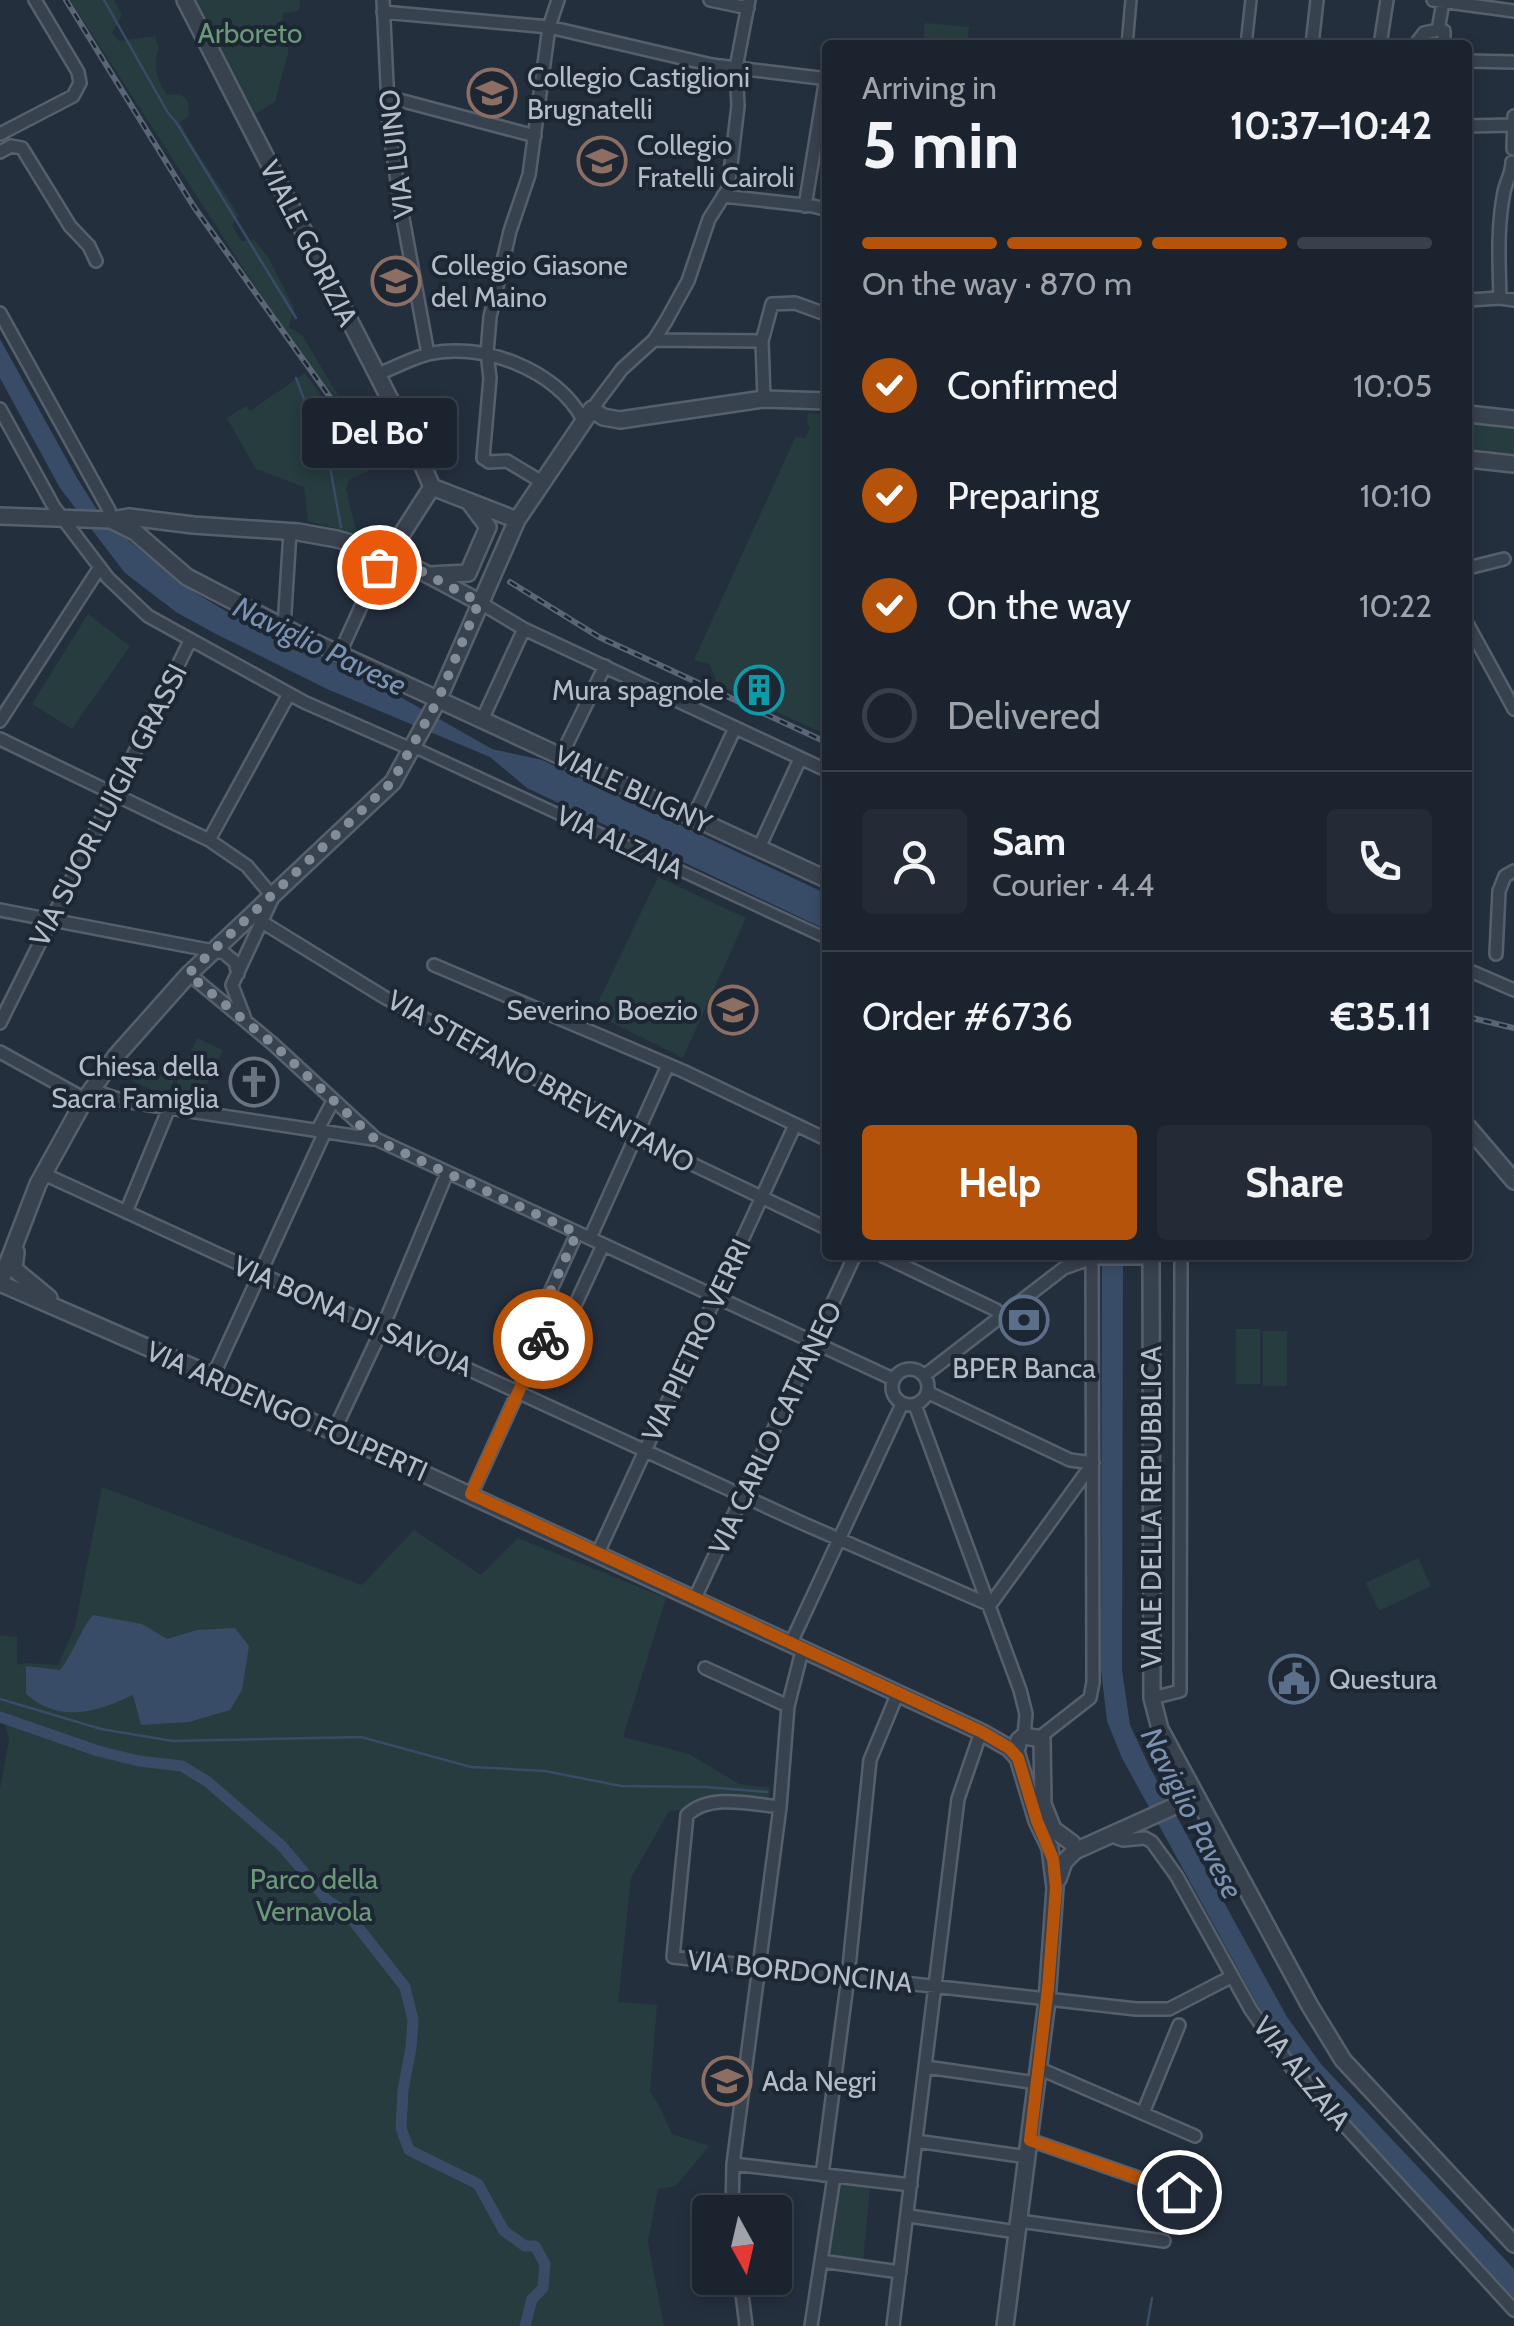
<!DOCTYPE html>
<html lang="en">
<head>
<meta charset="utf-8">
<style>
  :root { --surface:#1b232e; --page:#242b36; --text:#f1f3f6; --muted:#a0a4aa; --line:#39404a; --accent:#b45309 }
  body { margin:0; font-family:Cabin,sans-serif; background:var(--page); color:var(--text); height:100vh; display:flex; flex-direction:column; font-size:38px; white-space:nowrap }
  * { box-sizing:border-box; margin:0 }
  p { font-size:32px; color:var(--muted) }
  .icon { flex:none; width:55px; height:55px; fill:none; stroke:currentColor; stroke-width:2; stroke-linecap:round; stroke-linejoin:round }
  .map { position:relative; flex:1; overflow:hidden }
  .panel { position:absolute; left:822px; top:40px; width:650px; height:1220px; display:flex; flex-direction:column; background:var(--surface); border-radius:10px; box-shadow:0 5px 15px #0003,0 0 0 2px var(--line) }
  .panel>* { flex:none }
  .needle { width:65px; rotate:172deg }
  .buttons { position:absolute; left:692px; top:2195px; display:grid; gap:20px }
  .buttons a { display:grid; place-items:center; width:100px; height:100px; border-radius:10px; background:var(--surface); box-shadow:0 5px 15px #0003,0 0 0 2px var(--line); font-size:50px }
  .pin { position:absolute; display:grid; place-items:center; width:85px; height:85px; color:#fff; margin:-42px; border:5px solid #fff; border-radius:50%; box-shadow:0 2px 10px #0007 }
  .courier { position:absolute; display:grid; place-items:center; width:100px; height:100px; margin:-50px; border:8px solid #b45309; border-radius:50%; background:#fff; color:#222; box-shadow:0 2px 12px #0007 }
  .bubble { position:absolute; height:70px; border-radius:10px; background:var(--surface); box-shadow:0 5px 15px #0003,0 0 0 2px var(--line); font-size:32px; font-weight:700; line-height:70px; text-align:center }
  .overview em { font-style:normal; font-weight:700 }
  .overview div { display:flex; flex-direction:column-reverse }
  .overview { display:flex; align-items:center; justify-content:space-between; height:170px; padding:0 40px }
  h1 { font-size:65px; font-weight:700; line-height:75px }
  .bar { display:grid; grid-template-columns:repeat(4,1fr); gap:15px 10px; align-content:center; height:120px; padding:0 40px }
  .bar i { height:12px; border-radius:8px; background:var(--line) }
  .bar .current { background:var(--accent) }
  .bar p { grid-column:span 4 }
  .line { display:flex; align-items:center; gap:25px; padding:0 40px; border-top:2px solid var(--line) }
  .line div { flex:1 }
  .round { display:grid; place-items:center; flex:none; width:105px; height:105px; border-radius:10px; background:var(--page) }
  ol { padding:0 40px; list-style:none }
  li { display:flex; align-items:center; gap:30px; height:110px }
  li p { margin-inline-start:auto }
  li .icon { padding:10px; border-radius:50%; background:var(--accent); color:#fff; stroke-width:4 }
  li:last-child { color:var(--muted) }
  li i { width:55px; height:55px; border:5px solid var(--line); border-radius:50% }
  .action { display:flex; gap:20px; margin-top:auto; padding:20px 40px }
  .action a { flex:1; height:115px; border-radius:10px; background:var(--accent); color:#fff; font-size:40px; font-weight:700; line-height:115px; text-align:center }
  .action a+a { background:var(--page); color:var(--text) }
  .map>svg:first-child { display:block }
  .green { fill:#263c3f }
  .water { fill:#394c67 }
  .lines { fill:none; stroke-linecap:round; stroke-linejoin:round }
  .stream { stroke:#394c67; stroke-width:2.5 }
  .canal { stroke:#394c67; stroke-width:11 }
  .pedestrian-casing { stroke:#565f6c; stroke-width:14 }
  .minor-casing { stroke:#565f6c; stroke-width:16 }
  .tertiary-casing { stroke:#565f6c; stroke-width:20 }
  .pedestrian { stroke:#38414e; stroke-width:9 }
  .minor { stroke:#38414e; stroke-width:11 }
  .tertiary { stroke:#38414e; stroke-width:15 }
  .rail-casing { stroke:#5a6575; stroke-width:6 }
  .rail { stroke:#1d2633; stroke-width:2.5; stroke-dasharray:8; stroke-linecap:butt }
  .done { stroke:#828b98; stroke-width:10; stroke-dasharray:0 18 }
  .route { stroke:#b45309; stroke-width:12 }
  .labels { text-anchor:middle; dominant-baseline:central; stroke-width:8; stroke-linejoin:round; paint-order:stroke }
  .park-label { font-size:28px; fill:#6b9a76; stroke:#1d2633 }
  .poi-label { font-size:28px; fill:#b4bcc9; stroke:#1d2633; text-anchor:start }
  .street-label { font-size:28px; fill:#b4bcc9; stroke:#1d2633 }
  .water-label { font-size:30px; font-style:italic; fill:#7c92b1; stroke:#1d2633 }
</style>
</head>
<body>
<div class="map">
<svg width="1514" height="2326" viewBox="0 0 1514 2326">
  <rect width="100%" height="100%" fill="#242f3e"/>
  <path class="green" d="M 70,0 L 114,0 L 122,15 L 112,33 L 119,41 L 155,36 L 159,49 C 152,64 158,83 167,95 L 180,94 L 188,101 L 189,116 L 180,122 C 196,156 220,184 239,216 L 232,225 L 241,241 L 254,240 L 268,257 L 294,308 L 289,327 L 302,335 L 339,397 L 332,393 L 289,339 Z
    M 196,0 L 300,0 L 299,11 L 283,13 L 282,28 L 288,33 L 288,53 L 275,102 L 255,114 Z
    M 925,23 L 969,27 L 967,45 L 923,45 Z
    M 305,373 L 373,469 L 349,480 L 346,489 L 357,534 L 308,521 L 304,487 L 256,469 L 227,418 L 246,406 L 250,411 Z
    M 808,413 L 827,414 L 827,735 L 718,685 L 709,664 L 694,660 L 796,436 L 805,439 L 810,427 L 807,425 Z
    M 1468,423 L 1514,429 L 1514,454 L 1468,449 Z
    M 88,614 L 130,646 L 72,729 L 32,704 Z
    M 658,877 L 746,918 L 683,1058 L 593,1013 Z
    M 197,1038 L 223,1050 L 199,1101 L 174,1089 Z
    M 142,1059 L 177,1074 L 167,1096 L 132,1081 Z
    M 1236,1329 L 1260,1329 L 1260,1384 L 1236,1384 Z
    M 1263,1331 L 1287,1331 L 1287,1386 L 1263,1386 Z
    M 102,1487 L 362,1585 L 414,1530 L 481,1575 L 518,1538 L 666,1598 L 623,1737 L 689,1754 L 739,1784 L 770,1788 L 768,1808 L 722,1807 L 669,1811 L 631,1878 L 618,2002 L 657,2005 L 650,2092 C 661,2106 664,2118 672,2134 L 709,2146 L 676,2186 L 658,2189 L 648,2242 L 664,2326 L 0,2326 L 0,1789 L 9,1740 L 5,1723 L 0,1721 L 0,1635 L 17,1637 L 17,1665 L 25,1663 L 58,1665 L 75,1627 Z
    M 1418,1558 L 1431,1586 L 1379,1611 L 1366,1583 Z
    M 838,2182 L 870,2186 L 863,2262 L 828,2257 Z"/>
  <path class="water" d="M 0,339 L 77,478 L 104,521 L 192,591 L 241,620 L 367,678 L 492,749 L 542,760 L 827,894 L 827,930 L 527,788 L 490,757 L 327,689 L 214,633 L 176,612 L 125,573 L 60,488 L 0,378 Z
    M 1102,1255 L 1123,1255 L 1122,1670 L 1130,1725 L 1149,1766 L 1287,2017 L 1321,2064 L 1514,2269 L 1514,2298 L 1297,2065 L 1276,2038 L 1122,1758 L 1107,1721 L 1101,1670 Z
    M 93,1615 L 142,1624 L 167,1639 L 197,1630 L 235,1628 L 249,1646 L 242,1690 L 230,1710 L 189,1722 L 141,1725 L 133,1695 C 96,1712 61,1724 26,1694 L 26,1666 L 60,1670 C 74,1652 79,1632 93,1615 Z"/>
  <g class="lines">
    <path class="stream" d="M 104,0 L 168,113 L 176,122 L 296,318
      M 296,378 L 330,467 L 341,527
      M 0,1699 L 101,1729 L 173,1741 L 361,1737 L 471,1767 L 545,1771 L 621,1786 L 705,1787 L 767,1792
      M 1147,2326 L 1152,2298"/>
    <path class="canal" d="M 0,1717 L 98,1751 L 139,1761 L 182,1766 L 208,1782 L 282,1846 L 327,1900 L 347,1913 L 405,1987 L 413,2020 L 411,2048 L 403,2090 L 401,2128 L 409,2150 L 478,2184 L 504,2231 L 525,2246 L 535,2246 L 545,2264 L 543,2288 L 532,2299 L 525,2326"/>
    <g class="pedestrian-casing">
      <path id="pedestrian" d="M 1127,45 L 1131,0
        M 1246,45 L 1251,0
        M 411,749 L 420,750 L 828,939"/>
    </g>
    <g class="minor-casing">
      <path id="minor" d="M 383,0 L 389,126 L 400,202 L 428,354
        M 710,0 L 748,8
        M 1433,0 L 1514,11
        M 383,12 L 549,27 L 712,65 L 828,79
        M 1438,30 L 1443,2
        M 1438,30 L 1444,31 L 1444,45
        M 1312,45 L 1317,0
        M 1380,45 L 1387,0
        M 1415,45 L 1424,33 L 1438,30
        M 1468,61 L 1514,62
        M 388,97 L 535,136
        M 1468,126 L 1513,125
        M 0,134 L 73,96 L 80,83 L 78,72 L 35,0
        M 1513,149 L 1514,116
        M 0,152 L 11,146 L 22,148 L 70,226 L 89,246 L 96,261
        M 723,196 L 813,206 L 828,210
        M 805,206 L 826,78
        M 1500,298 C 1499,262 1497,227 1504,192 C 1506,181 1512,174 1512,162
        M 1468,300 L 1500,298 L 1514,300
        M 0,313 L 109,510 L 111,520
        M 654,340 L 762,341
        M 377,375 C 393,368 410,359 428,354 C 481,341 558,370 583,420
        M 764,399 L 762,341 L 772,304 L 795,303 L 828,315
        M 0,409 L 54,507 L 108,578 L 148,616 L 304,702 L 411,749
        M 592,409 L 622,369 L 654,340 L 666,321 L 688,281 L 709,219 L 728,189 L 738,106 L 736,68 L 749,0
        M 542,482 L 507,461 L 489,462 L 483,458 L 490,378 L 487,353 L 490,317 L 510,231 L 529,175 L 549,27 L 558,0
        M 1468,568 L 1504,559
        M 479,602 L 524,629 L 828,771
        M 1468,625 L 1514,709
        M 284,627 L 290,532
        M 339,655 L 379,567 L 389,554
        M 482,720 L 524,629
        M 0,721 L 100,567
        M 0,739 L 209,840 L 247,866 L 273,897 L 232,985
        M 561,756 L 605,666
        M 693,818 L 735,728
        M 209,840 L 289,694
        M 759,848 L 800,759
        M 0,910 L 224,953 L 235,962 L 238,974
        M 262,922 L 384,997 L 638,1133 L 646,1142 L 828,1229
        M 1496,954 L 1499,891 L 1505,876 L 1514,871
        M 434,965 L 683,1071 L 828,1140
        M 1468,970 L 1514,990
        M 189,974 L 273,1044 L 376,1139 L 893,1379
        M 232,985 L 245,1019
        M 0,1023 L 190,641
        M 0,1052 L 85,1099
        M 92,1090 L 124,1101 L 373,1139
        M 317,1131 L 333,1101
        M 44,1174 L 802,1523 L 990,1605 L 1093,1463
        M 126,1212 L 169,1108
        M 590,1238 L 668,1065
        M 881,1255 L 996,1310 L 1001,1317
        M 546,1331 L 564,1329 L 603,1245
        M892 1387a18 18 0 1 1 36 0a18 18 0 1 1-36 0Z
        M 925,1375 L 1064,1268 L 1092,1258 L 1151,1258
        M 213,1376 L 324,1134
        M 929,1393 L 1070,1460 L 1093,1463
        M 915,1405 L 1020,1690 L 1026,1714 L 1024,1736
        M 333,1433 L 382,1329 L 447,1173
        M 471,1495 L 546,1331 L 540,1314 L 577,1233
        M 597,1555 L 795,1125
        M 694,1600 L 855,1255
        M 790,1645 L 902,1404
        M 705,1668 L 788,1706
        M 1152,1698 L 1180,1691 L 1181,1255
        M 1040,1737 L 1090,1698 L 1093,1682 L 1092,1258
        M 780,1807 C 750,1804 710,1793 687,1815 L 673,1957 L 1136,2009 L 1169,2009 L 1231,1977
        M 1112,1836 L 1123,1840 L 1145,1838 L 1152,1842 L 1176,1875 L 1251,2010 L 1291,2067 L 1514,2310
        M 926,2067 L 1037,2083
        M 1038,2068 L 1195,2136
        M 1143,2113 L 1179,2025
        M 1030,2140 L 1179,2192
        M 916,2141 L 1028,2157
        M 733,2164 L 911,2185
        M 822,2175 L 848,1977 L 870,1760 L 897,1695
        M 732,2212 L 733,2164 L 780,1807 L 788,1706 L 802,1651
        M 909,2216 L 1017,2232
        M 1019,2221 L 1164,2241
        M 821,2261 L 900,2272
        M 740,2278 L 746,2326
        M 811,2326 L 834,2177
        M 893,2326 L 958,1799 L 981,1732"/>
    </g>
    <g class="tertiary-casing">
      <path id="tertiary" d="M 185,0 L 417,452 L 432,487
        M 1468,414 L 1514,419
        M 1468,459 L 1514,464
        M 432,487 L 517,520
        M 0,516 L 111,520 L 129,517 L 193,525 L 298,532 L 337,539 L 389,554 L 479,602
        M 111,520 L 135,532 L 187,577 L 303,637 L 828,880
        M 389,554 L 432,487
        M 429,575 L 468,573 L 488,527 L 470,503
        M 1468,1127 L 1514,1181
        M 16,1252 L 14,1269 L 49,1298
        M 1151,1255 L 1152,1698 L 1160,1729 L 1310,2006 L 1343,2060 L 1514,2244
        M 0,1283 L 38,1184 L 85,1099 L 116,1056 L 189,974 L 393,782 L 438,700 L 517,520 L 592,409 L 603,417 L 620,420 L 764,399 L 828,401
        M 0,1283 L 213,1376 L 981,1732 L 1009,1748 L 1018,1758
        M 1058,1879 L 1064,1862 L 1075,1851 L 1195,1797
        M 1005,2326 L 1047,2001 L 1055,1888 L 1050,1848 L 1037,1821 L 1016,1751 L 1019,1740 L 1024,1736 L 1042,1739 L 1043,1804 L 1053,1829 L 1072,1843 L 1075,1851"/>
    </g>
    <use href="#pedestrian" class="pedestrian"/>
    <use href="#minor" class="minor"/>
    <use href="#tertiary" class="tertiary"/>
    <g class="rail-casing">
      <path id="rail" d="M 66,0 L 194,207 L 380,467
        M 510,582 L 599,637 L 828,743
        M 1468,1017 L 1514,1028"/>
    </g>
    <use href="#rail" class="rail"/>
  </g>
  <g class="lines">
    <path class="done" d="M 379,567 L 389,554 L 479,602 L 438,700 L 392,782 L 188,974 L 273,1044 L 376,1140 L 577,1233 L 540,1314 L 546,1331 L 543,1339"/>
    <path class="route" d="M 543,1339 L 471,1494 L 982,1732 L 1009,1748 L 1018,1758 L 1037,1821 L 1053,1859 L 1056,1888 L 1048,1988 L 1030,2140 L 1179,2192"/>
  </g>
  <defs>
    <g id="university-ring" transform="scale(2.5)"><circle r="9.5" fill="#1d2633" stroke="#8d6e63" stroke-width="1.5"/><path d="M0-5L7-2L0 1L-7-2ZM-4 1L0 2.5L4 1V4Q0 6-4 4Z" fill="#8d6e63"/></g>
    <g id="building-ring" transform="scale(2.5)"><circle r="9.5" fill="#1d2633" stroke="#0f9aa8" stroke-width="1.5"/><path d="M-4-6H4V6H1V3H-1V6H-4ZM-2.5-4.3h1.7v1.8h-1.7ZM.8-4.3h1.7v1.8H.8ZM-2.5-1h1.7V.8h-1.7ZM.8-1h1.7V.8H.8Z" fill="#0f9aa8"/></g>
    <g id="school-ring" transform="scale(2.5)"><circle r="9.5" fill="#1d2633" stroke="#8d6e63" stroke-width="1.5"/><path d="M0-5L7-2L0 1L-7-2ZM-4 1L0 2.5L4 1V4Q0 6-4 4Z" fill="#8d6e63"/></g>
    <g id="church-ring" transform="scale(2.5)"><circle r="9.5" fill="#1d2633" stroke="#6b7280" stroke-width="1.5"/><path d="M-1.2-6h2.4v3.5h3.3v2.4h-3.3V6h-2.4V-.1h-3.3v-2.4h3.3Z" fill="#6b7280"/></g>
    <g id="bank-ring" transform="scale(2.5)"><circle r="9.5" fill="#1d2633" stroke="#5c6f8a" stroke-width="1.5"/><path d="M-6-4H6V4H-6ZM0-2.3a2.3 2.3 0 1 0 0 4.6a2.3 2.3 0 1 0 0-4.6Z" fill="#5c6f8a"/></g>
    <g id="civic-ring" transform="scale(2.5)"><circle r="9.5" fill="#1d2633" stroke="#5c6f8a" stroke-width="1.5"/><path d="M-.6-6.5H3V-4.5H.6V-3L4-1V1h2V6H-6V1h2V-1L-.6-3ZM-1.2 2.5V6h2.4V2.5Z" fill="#5c6f8a"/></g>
  </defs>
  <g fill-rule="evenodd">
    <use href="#university-ring" x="492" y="93"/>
    <use href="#university-ring" x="602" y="161"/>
    <use href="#university-ring" x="396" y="281"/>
    <use href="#building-ring" x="759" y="690"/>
    <use href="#school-ring" x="733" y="1010"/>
    <use href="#church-ring" x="254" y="1082"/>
    <use href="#bank-ring" x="1024" y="1320"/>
    <use href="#civic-ring" x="1294" y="1679"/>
    <use href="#school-ring" x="727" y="2081"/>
  </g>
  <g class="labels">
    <g class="park-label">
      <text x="250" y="33">Arboreto</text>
      <text x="314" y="1879">Parco della<tspan x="314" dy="32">Vernavola</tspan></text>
    </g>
    <g class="poi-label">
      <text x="527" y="77">Collegio Castiglioni<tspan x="527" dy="32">Brugnatelli</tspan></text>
      <text x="637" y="145">Collegio<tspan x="637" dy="32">Fratelli Cairoli</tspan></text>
      <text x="431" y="265">Collegio Giasone<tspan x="431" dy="32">del Maino</tspan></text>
      <text x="724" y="690" text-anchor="end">Mura spagnole</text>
      <text x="698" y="1010" text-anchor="end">Severino Boezio</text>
      <text x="219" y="1066" text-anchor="end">Chiesa della<tspan x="219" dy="32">Sacra Famiglia</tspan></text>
      <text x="1024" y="1368" text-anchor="middle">BPER Banca</text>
      <text x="1329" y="1679">Questura</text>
      <text x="762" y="2081">Ada Negri</text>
    </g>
    <g class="street-label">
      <text transform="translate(396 154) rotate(-97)">VIA LUINO</text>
      <text transform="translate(309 243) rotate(63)">VIALE GORIZIA</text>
      <text transform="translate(633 789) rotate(25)">VIALE BLIGNY</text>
      <text transform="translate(108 805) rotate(-63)">VIA SUOR LUIGIA GRASSI</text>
      <text transform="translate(620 842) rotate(25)">VIA ALZAIA</text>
      <text transform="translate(541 1081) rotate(29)">VIA STEFANO BREVENTANO</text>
      <text transform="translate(353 1316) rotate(24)">VIA BONA DI SAVOIA</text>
      <text transform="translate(696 1340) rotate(-65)">VIA PIETRO VERRI</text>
      <text transform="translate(287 1411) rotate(24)">VIA ARDENGO FOLPERTI</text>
      <text transform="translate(775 1428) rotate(-65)">VIA CARLO CATTANEO</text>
      <text transform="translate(1151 1507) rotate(-90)">VIALE DELLA REPUBBLICA</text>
      <text transform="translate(800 1971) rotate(6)">VIA BORDONCINA</text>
      <text transform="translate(1302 2073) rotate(51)">VIA ALZAIA</text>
    </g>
    <g class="water-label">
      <text transform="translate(320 646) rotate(26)">Naviglio Pavese</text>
      <text transform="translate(1192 1813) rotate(63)">Naviglio Pavese</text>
    </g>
  </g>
</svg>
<div class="buttons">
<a><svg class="needle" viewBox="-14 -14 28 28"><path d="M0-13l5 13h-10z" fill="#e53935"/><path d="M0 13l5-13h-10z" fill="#a0a4aa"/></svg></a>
</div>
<div class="pin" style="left:379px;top:567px;background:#ea580c"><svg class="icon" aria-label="bag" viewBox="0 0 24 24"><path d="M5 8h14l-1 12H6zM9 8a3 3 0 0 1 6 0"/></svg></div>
<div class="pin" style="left:1179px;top:2192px;background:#1f2937"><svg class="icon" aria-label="home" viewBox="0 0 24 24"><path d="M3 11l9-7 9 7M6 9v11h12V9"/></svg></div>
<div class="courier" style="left:543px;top:1339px"><svg class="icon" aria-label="bike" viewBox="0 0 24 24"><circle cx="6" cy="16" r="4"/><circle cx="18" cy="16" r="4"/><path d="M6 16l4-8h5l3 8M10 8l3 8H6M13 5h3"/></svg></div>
<div class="bubble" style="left:302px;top:398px;width:155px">Del Bo'</div>
<section class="panel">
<div class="overview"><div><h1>5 min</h1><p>Arriving in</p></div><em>10:37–10:42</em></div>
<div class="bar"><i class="current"></i><i class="current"></i><i class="current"></i><i></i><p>On the way · 870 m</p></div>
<ol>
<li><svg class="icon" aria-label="check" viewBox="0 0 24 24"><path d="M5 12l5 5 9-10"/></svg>Confirmed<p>10:05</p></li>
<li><svg class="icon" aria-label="check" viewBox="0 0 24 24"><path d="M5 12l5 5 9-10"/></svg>Preparing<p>10:10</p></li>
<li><svg class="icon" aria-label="check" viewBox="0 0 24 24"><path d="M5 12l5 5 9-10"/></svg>On the way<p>10:22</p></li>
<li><i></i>Delivered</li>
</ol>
<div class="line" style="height:180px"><a class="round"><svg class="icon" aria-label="person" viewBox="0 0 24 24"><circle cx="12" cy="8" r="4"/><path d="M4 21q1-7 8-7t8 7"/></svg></a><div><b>Sam</b><p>Courier · 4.4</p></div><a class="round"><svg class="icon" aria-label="phone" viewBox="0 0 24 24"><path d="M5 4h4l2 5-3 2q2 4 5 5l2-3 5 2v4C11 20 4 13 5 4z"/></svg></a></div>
<div class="line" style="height:130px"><div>Order #6736</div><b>€35.11</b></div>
<div class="action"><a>Help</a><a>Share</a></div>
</section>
</div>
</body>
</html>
